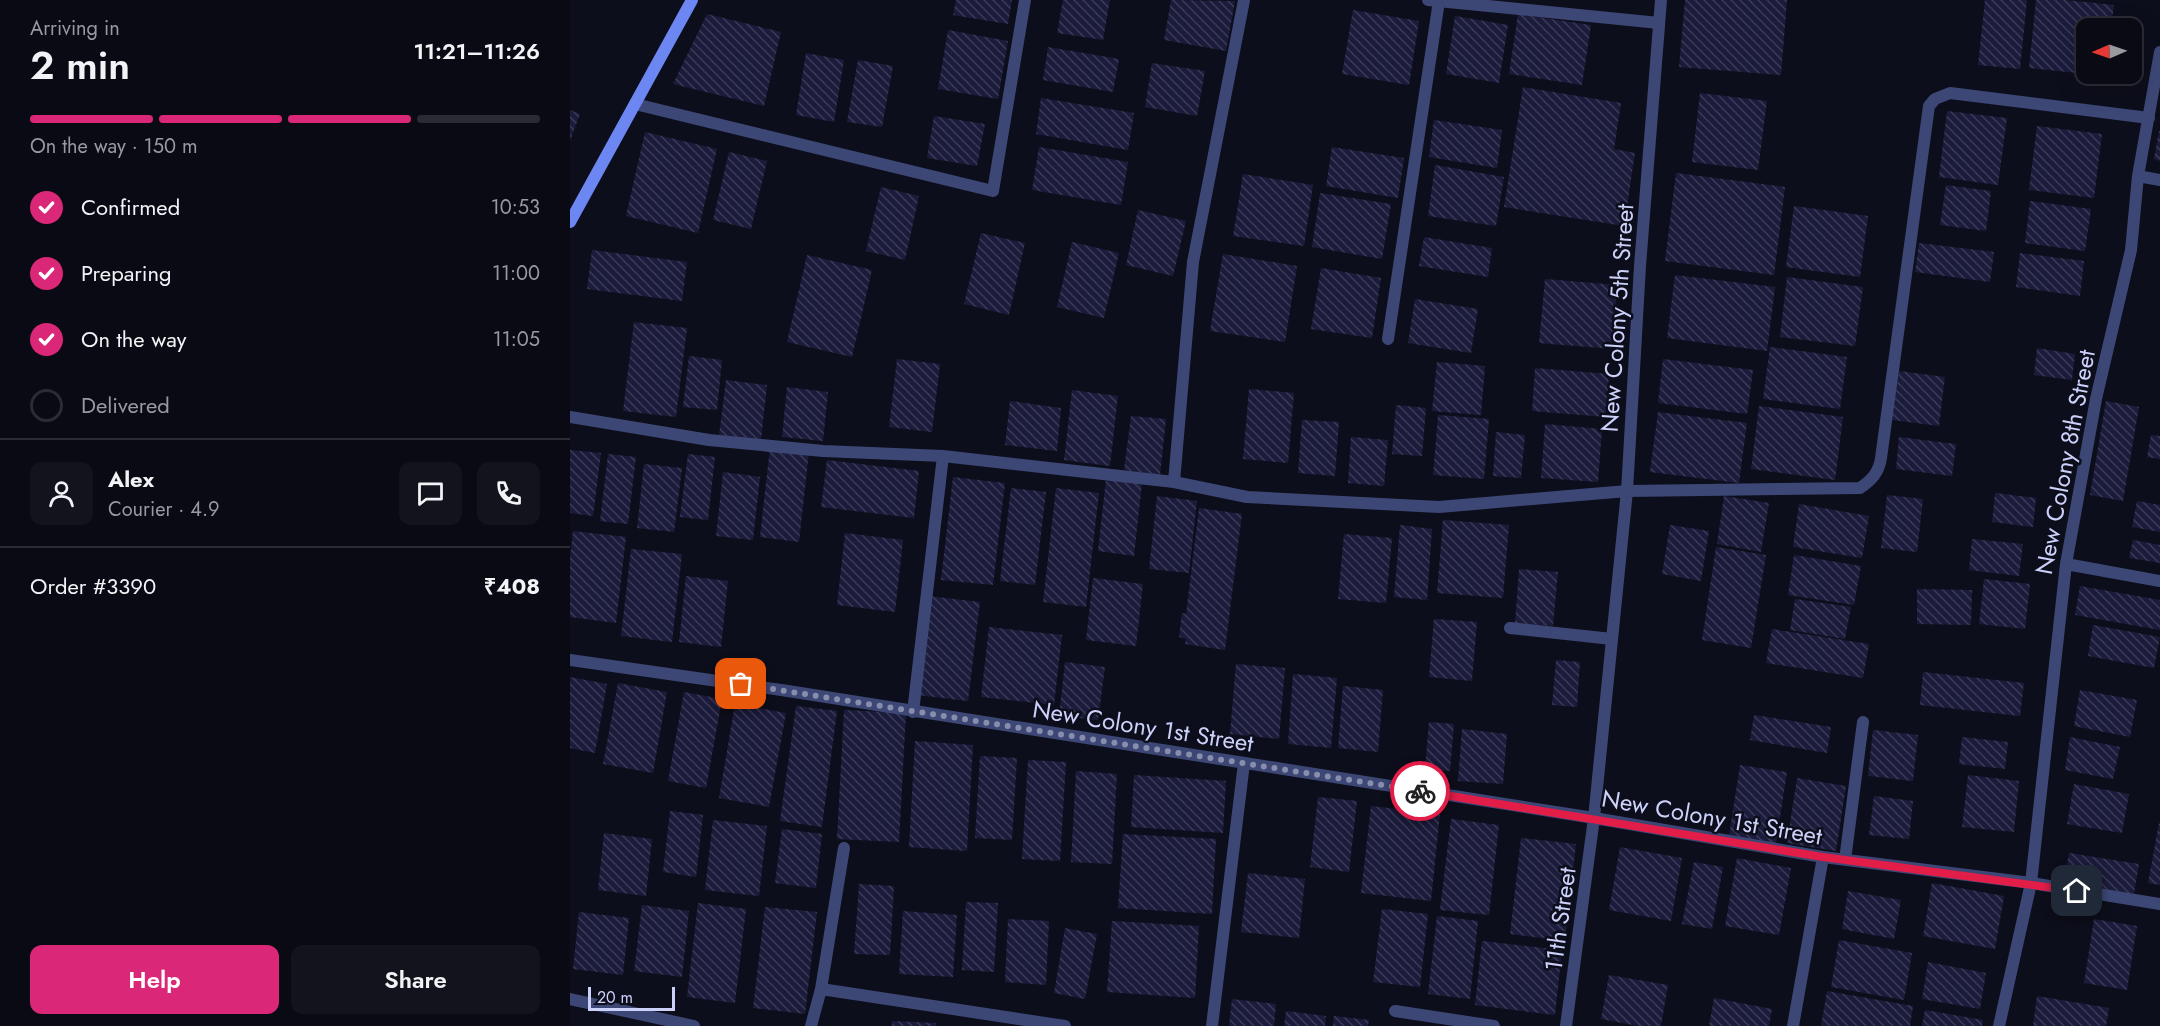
<!DOCTYPE html>
<html lang="en">
<head>
<meta charset="utf-8">
<style>
  :root { --surface:#0a0a14; --page:#13131d; --text:#f1f3f6; --muted:#999aa0; --line:#2a2b34; --accent:#db2777 }
  body { margin:0; font-family:Jost,sans-serif; background:var(--page); color:var(--text); height:100vh; display:flex; flex-direction:column; font-size:22px; white-space:nowrap }
  * { box-sizing:border-box; margin:0 }
  p { font-size:20px; color:var(--muted) }
  .icon { flex:none; width:33px; height:33px; fill:none; stroke:currentColor; stroke-width:2; stroke-linecap:round; stroke-linejoin:round }
  .map { position:relative; flex:1; overflow:hidden }
  .details { display:flex; flex-direction:column; background:var(--surface); width:570px }
  .details>* { flex:none }
  .needle { width:39px; rotate:268deg }
  .buttons { position:absolute; left:1506px; top:18px; display:grid; gap:12px }
  .buttons a { display:grid; place-items:center; width:66px; height:66px; border-radius:12px; background:var(--surface); box-shadow:0 6px 24px #0002,0 0 0 2px var(--line); font-size:30px }
  .scale { position:absolute; left:18px; bottom:15px; width:87px; box-sizing:border-box; padding-left:6px; border:3px solid #ccd1fa; border-top:0; font-size:16px; line-height:21px; white-space:nowrap; color:#ccd1fa; -webkit-text-stroke:4px #0d0e1b; paint-order:stroke }
  .pin { position:absolute; display:grid; place-items:center; width:51px; height:51px; color:#fff; margin:-26px; border-radius:12px; box-shadow:0 3px 9px #0006 }
  .courier { position:absolute; display:grid; place-items:center; width:60px; height:60px; margin:-30px; border:4px solid #e11d48; border-radius:50%; background:#fff; color:#222; box-shadow:0 2px 8px #0007 }
  .head em { font-style:normal; font-weight:600 }
  .head div { display:flex; flex-direction:column-reverse }
  .head { display:flex; align-items:center; justify-content:space-between; height:102px; padding:0 30px }
  h1 { font-size:39px; font-weight:600; line-height:45px }
  .bar { display:grid; grid-template-columns:repeat(4,1fr); gap:9px 6px; align-content:center; height:72px; padding:0 30px }
  .bar i { height:8px; border-radius:4px; background:var(--line) }
  .bar .active { background:var(--accent) }
  .bar p { grid-column:span 4 }
  .line { display:flex; align-items:center; gap:15px; padding:0 30px; border-top:2px solid var(--line) }
  .line div { flex:1 }
  .round { display:grid; place-items:center; flex:none; width:63px; height:63px; border-radius:12px; background:var(--page) }
  ol { padding:0 30px; list-style:none }
  li { display:flex; align-items:center; gap:18px; height:66px }
  li p { margin-inline-start:auto }
  li .icon { padding:6px; border-radius:50%; background:var(--accent); color:#fff; stroke-width:4 }
  li:last-child { color:var(--muted) }
  li i { width:33px; height:33px; border:3px solid var(--line); border-radius:50% }
  .button { display:flex; gap:12px; margin-top:auto; padding:12px 30px }
  .button a { flex:1; height:69px; border-radius:12px; background:var(--accent); color:#fff; font-size:24px; font-weight:600; line-height:69px; text-align:center }
  .button a+a { background:var(--page); color:var(--text) }
  main { display:flex; flex:1; min-height:0 }
  .map>svg:first-child { display:block }
  .building { fill:url(#building-back-hatch) }
  .lines { fill:none; stroke-linecap:round; stroke-linejoin:round }
  .street { stroke:#3c4776; stroke-width:12 }
  .secondary { stroke:#6c86f2; stroke-width:12 }
  .done { stroke:#898dac; stroke-width:6; stroke-dasharray:0 10.8 }
  .route { stroke:#e11d48; stroke-width:8 }
  .labels { text-anchor:middle; dominant-baseline:central; stroke-width:5; stroke-linejoin:round; paint-order:stroke }
  .street-label { font-size:24px; fill:#ccd1fa; stroke:#0d0e1b }
</style>
</head>
<body>
<main>
<section class="details">
<div class="head"><div><h1>2 min</h1><p>Arriving in</p></div><em>11:21–11:26</em></div>
<div class="bar"><i class="active"></i><i class="active"></i><i class="active"></i><i></i><p>On the way · 150 m</p></div>
<ol>
<li><svg class="icon" aria-label="check" viewBox="0 0 24 24"><path d="M5 12l5 5 9-10"/></svg>Confirmed<p>10:53</p></li>
<li><svg class="icon" aria-label="check" viewBox="0 0 24 24"><path d="M5 12l5 5 9-10"/></svg>Preparing<p>11:00</p></li>
<li><svg class="icon" aria-label="check" viewBox="0 0 24 24"><path d="M5 12l5 5 9-10"/></svg>On the way<p>11:05</p></li>
<li><i></i>Delivered</li>
</ol>
<div class="line" style="height:108px"><a class="round"><svg class="icon" aria-label="person" viewBox="0 0 24 24"><circle cx="12" cy="8" r="4"/><path d="M4 21q1-7 8-7t8 7"/></svg></a><div><b>Alex</b><p>Courier · 4.9</p></div><a class="round"><svg class="icon" aria-label="chat" viewBox="0 0 24 24"><path d="M4 5h16v11H9l-5 4z"/></svg></a><a class="round"><svg class="icon" aria-label="phone" viewBox="0 0 24 24"><path d="M5 4h4l2 5-3 2q2 4 5 5l2-3 5 2v4C11 20 4 13 5 4z"/></svg></a></div>
<div class="line" style="height:78px"><div>Order #3390</div><b>₹408</b></div>
<div class="button"><a>Help</a><a>Share</a></div>
</section>
<div class="map">
<svg width="1590" height="1026" viewBox="0 0 1590 1026">
  <defs>
    <pattern id="building-back-hatch" width="6" height="6" patternUnits="userSpaceOnUse" patternTransform="scale(1.5)"><rect width="6" height="6" fill="#1b1b3b"/><path d="M-1 5l2 2M0 0l6 6M5-1l2 2" fill="none" stroke="#3b3b58"/></pattern>
  </defs>
  <rect width="100%" height="100%" fill="#0d0e1b"/>
  <path class="building" d="M 386,0 L 442,0 L 438,24 L 383,15 Z
    M 493,0 L 540,0 L 533,40 L 487,33 Z
    M 601,0 L 665,1 L 656,51 L 594,40 Z
    M 1115,0 L 1217,0 L 1211,75 L 1109,67 Z
    M 1415,0 L 1457,0 L 1450,69 L 1408,65 Z
    M 1466,0 L 1496,0 L 1544,5 L 1541,28 L 1516,28 L 1516,74 L 1459,68 Z
    M 783,10 L 849,21 L 839,85 L 772,74 Z
    M 137,14 L 211,32 L 194,106 L 103,84 Z
    M 948,14 L 1021,25 L 1012,85 L 939,74 Z
    M 885,16 L 938,25 L 929,83 L 876,74 Z
    M 378,30 L 438,41 L 428,99 L 368,89 Z
    M 478,47 L 549,59 L 543,92 L 473,80 Z
    M 236,53 L 274,60 L 264,122 L 226,115 Z
    M 288,60 L 323,66 L 312,127 L 277,122 Z
    M 582,63 L 635,71 L 627,116 L 575,107 Z
    M 953,87 L 1051,103 L 1044,149 L 1065,153 L 1054,226 L 934,207 Z
    M 1130,93 L 1197,101 L 1188,170 L 1122,162 Z
    M 471,98 L 564,113 L 558,150 L 466,134 Z
    M 0,110 L 10,114 L 0,141 Z
    M 1377,111 L 1437,118 L 1428,185 L 1369,177 Z
    M 364,116 L 415,124 L 407,166 L 357,158 Z
    M 864,120 L 932,130 L 927,168 L 859,157 Z
    M 1467,126 L 1532,134 L 1524,198 L 1459,190 Z
    M 1589,131 L 1590,131 L 1590,161 L 1584,159 Z
    M 75,132 L 147,149 L 128,233 L 56,216 Z
    M 469,147 L 558,162 L 551,205 L 462,190 Z
    M 762,147 L 834,158 L 828,198 L 756,186 Z
    M 159,152 L 197,161 L 181,229 L 143,220 Z
    M 865,165 L 934,177 L 926,226 L 858,216 Z
    M 1106,173 L 1215,187 L 1204,275 L 1095,261 Z
    M 673,174 L 743,185 L 734,246 L 663,236 Z
    M 1376,185 L 1421,191 L 1416,231 L 1370,225 Z
    M 311,187 L 349,196 L 335,260 L 296,251 Z
    M 750,193 L 821,204 L 812,259 L 742,247 Z
    M 1460,201 L 1521,209 L 1515,251 L 1455,243 Z
    M 1224,206 L 1298,216 L 1290,277 L 1216,267 Z
    M 568,210 L 616,221 L 603,276 L 556,265 Z
    M 411,233 L 455,243 L 439,315 L 394,304 Z
    M 854,237 L 922,248 L 918,277 L 849,266 Z
    M 502,242 L 549,253 L 534,318 L 487,307 Z
    M 1349,243 L 1424,252 L 1420,282 L 1345,272 Z
    M 22,250 L 117,262 L 112,301 L 17,289 Z
    M 1450,253 L 1514,261 L 1510,296 L 1446,287 Z
    M 653,254 L 727,266 L 715,342 L 640,331 Z
    M 237,255 L 302,270 L 282,357 L 217,342 Z
    M 751,268 L 811,278 L 802,338 L 741,329 Z
    M 1105,275 L 1205,287 L 1197,351 L 1097,338 Z
    M 1217,277 L 1293,287 L 1285,346 L 1210,337 Z
    M 975,279 L 1047,285 L 1042,349 L 969,343 Z
    M 845,299 L 908,309 L 901,353 L 838,343 Z
    M 64,322 L 117,328 L 106,417 L 53,411 Z
    M 1200,347 L 1277,357 L 1270,409 L 1193,399 Z
    M 1467,348 L 1505,354 L 1502,380 L 1464,375 Z
    M 119,356 L 152,360 L 147,410 L 113,407 Z
    M 327,359 L 370,364 L 362,432 L 319,427 Z
    M 1093,359 L 1183,370 L 1177,414 L 1088,403 Z
    M 867,362 L 915,366 L 911,415 L 862,411 Z
    M 965,368 L 1039,374 L 1036,417 L 962,411 Z
    M 1329,371 L 1375,377 L 1369,426 L 1322,420 Z
    M 156,380 L 197,385 L 191,440 L 149,435 Z
    M 217,387 L 258,392 L 253,441 L 212,437 Z
    M 679,389 L 724,393 L 718,463 L 673,459 Z
    M 502,390 L 548,396 L 540,466 L 494,460 Z
    M 440,401 L 491,408 L 487,451 L 435,445 Z
    M 1536,401 L 1569,407 L 1553,501 L 1520,495 Z
    M 826,405 L 856,408 L 852,456 L 822,454 Z
    M 1189,406 L 1273,417 L 1265,480 L 1181,469 Z
    M 1088,412 L 1177,423 L 1169,483 L 1080,472 Z
    M 868,415 L 919,419 L 914,479 L 863,475 Z
    M 561,416 L 596,419 L 590,475 L 554,470 Z
    M 732,420 L 769,422 L 765,476 L 728,473 Z
    M 975,424 L 1032,429 L 1028,482 L 971,478 Z
    M 926,432 L 955,435 L 951,478 L 923,476 Z
    M 1581,435 L 1590,436 L 1590,459 L 1577,457 Z
    M 781,437 L 818,440 L 814,486 L 778,483 Z
    M 1329,437 L 1386,444 L 1382,476 L 1326,469 Z
    M 200,447 L 239,452 L 229,542 L 190,537 Z
    M 0,450 L 31,453 L 23,516 L 0,513 Z
    M 38,454 L 66,457 L 58,524 L 30,521 Z
    M 118,454 L 145,457 L 138,520 L 110,517 Z
    M 257,460 L 349,471 L 344,518 L 251,507 Z
    M 74,464 L 112,468 L 104,532 L 67,528 Z
    M 153,472 L 190,477 L 183,540 L 146,536 Z
    M 383,477 L 435,483 L 423,585 L 371,580 Z
    M 536,479 L 572,483 L 564,556 L 528,551 Z
    M 441,488 L 476,492 L 465,585 L 430,581 Z
    M 486,488 L 529,493 L 516,607 L 473,602 Z
    M 1425,493 L 1466,498 L 1463,527 L 1422,522 Z
    M 1317,495 L 1353,499 L 1347,552 L 1311,548 Z
    M 587,496 L 627,501 L 619,573 L 579,569 Z
    M 1154,496 L 1199,503 L 1191,552 L 1147,544 Z
    M 1567,501 L 1590,505 L 1590,532 L 1562,527 Z
    M 1229,504 L 1299,516 L 1292,558 L 1223,547 Z
    M 629,508 L 672,514 L 655,650 L 615,644 L 616,639 L 609,637 L 612,613 L 616,614 Z
    M 873,520 L 939,525 L 933,598 L 867,593 Z
    M 830,525 L 862,529 L 857,600 L 824,597 Z
    M 1100,525 L 1139,531 L 1131,581 L 1092,574 Z
    M 3,531 L 56,537 L 46,623 L 0,617 L 0,559 Z
    M 275,533 L 333,540 L 325,612 L 267,605 Z
    M 774,534 L 822,538 L 816,603 L 768,599 Z
    M 1402,539 L 1453,544 L 1449,576 L 1399,570 Z
    M 1563,540 L 1590,545 L 1590,563 L 1559,558 Z
    M 1146,547 L 1196,555 L 1181,648 L 1132,640 Z
    M 61,549 L 112,554 L 102,642 L 51,636 Z
    M 1224,555 L 1291,566 L 1284,605 L 1218,595 Z
    M 949,569 L 988,572 L 983,626 L 945,623 Z
    M 116,576 L 158,581 L 151,647 L 109,642 Z
    M 523,578 L 573,584 L 566,646 L 516,640 Z
    M 1414,579 L 1460,584 L 1455,629 L 1409,624 Z
    M 1510,586 L 1590,600 L 1590,630 L 1505,615 Z
    M 1347,589 L 1402,590 L 1401,625 L 1347,624 Z
    M 358,596 L 410,602 L 398,701 L 347,695 Z
    M 1225,599 L 1281,607 L 1275,639 L 1220,630 Z
    M 864,619 L 907,622 L 902,681 L 859,677 Z
    M 1523,625 L 1590,637 L 1584,668 L 1518,656 Z
    M 419,627 L 492,635 L 484,705 L 411,697 Z
    M 1202,629 L 1299,644 L 1293,678 L 1196,663 Z
    M 986,660 L 1010,662 L 1007,707 L 982,705 Z
    M 495,662 L 535,667 L 528,720 L 489,716 Z
    M 666,664 L 715,668 L 709,739 L 660,734 Z
    M 1353,672 L 1454,683 L 1450,716 L 1350,705 Z
    M 723,674 L 767,678 L 761,748 L 718,744 Z
    M 0,677 L 37,684 L 25,753 L 0,748 Z
    M 48,683 L 97,692 L 83,773 L 33,764 Z
    M 773,686 L 813,690 L 808,752 L 768,748 Z
    M 1510,690 L 1567,700 L 1560,737 L 1504,726 Z
    M 114,692 L 152,699 L 136,788 L 98,781 Z
    M 165,704 L 216,713 L 199,807 L 149,798 Z
    M 226,706 L 267,711 L 252,827 L 210,821 Z
    M 274,710 L 336,713 L 329,842 L 267,839 Z
    M 1184,715 L 1261,727 L 1257,753 L 1180,740 Z
    M 859,722 L 884,724 L 880,771 L 855,769 Z
    M 892,729 L 937,734 L 933,784 L 888,781 Z
    M 1303,730 L 1348,735 L 1343,781 L 1298,776 Z
    M 1392,737 L 1438,742 L 1435,769 L 1389,764 Z
    M 1500,737 L 1550,747 L 1543,779 L 1495,770 Z
    M 345,741 L 403,745 L 397,851 L 339,847 Z
    M 410,756 L 447,758 L 442,840 L 405,838 Z
    M 458,760 L 496,762 L 490,861 L 452,859 Z
    M 1170,765 L 1217,772 L 1206,843 L 1159,836 Z
    M 506,771 L 547,774 L 542,864 L 501,862 Z
    M 564,775 L 656,781 L 653,833 L 561,827 Z
    M 1398,775 L 1449,781 L 1444,832 L 1392,827 Z
    M 1227,778 L 1276,786 L 1266,851 L 1217,843 Z
    M 1504,784 L 1559,794 L 1552,833 L 1497,824 Z
    M 1304,796 L 1343,801 L 1339,839 L 1299,835 Z
    M 748,797 L 787,801 L 779,872 L 740,867 Z
    M 801,806 L 870,814 L 861,901 L 791,893 Z
    M 100,811 L 133,815 L 126,877 L 93,872 Z
    M 881,819 L 929,825 L 919,915 L 870,910 Z
    M 143,820 L 197,826 L 189,896 L 135,890 Z
    M 1589,823 L 1590,824 L 1590,885 L 1578,883 Z
    M 212,829 L 252,834 L 246,888 L 205,883 Z
    M 34,833 L 82,839 L 76,896 L 28,890 Z
    M 553,834 L 646,839 L 642,914 L 548,908 Z
    M 951,838 L 1006,844 L 995,941 L 940,934 Z
    M 1050,847 L 1112,858 L 1101,921 L 1039,910 Z
    M 1499,853 L 1569,864 L 1564,894 L 1494,882 Z
    M 1167,858 L 1221,868 L 1209,935 L 1155,926 Z
    M 1124,862 L 1153,867 L 1142,929 L 1112,924 Z
    M 678,873 L 735,879 L 729,938 L 671,932 Z
    M 1362,883 L 1434,896 L 1425,949 L 1353,936 Z
    M 289,884 L 324,886 L 320,955 L 284,954 Z
    M 1278,891 L 1331,900 L 1324,939 L 1272,929 Z
    M 396,902 L 428,903 L 424,972 L 392,970 Z
    M 128,903 L 176,909 L 165,1003 L 117,997 Z
    M 72,905 L 119,911 L 112,977 L 64,971 Z
    M 195,907 L 247,912 L 235,1014 L 183,1008 Z
    M 812,909 L 858,914 L 850,987 L 803,982 Z
    M 333,911 L 387,915 L 383,977 L 329,974 Z
    M 9,912 L 59,918 L 53,975 L 3,969 Z
    M 867,916 L 908,921 L 900,999 L 858,994 Z
    M 438,919 L 479,921 L 476,985 L 435,982 Z
    M 1524,919 L 1567,926 L 1557,990 L 1514,983 Z
    M 542,921 L 629,926 L 625,998 L 537,992 Z
    M 495,928 L 527,934 L 515,999 L 484,993 Z
    M 1269,940 L 1342,953 L 1334,1000 L 1261,987 Z
    M 912,941 L 992,950 L 985,1015 L 905,1005 Z
    M 1358,962 L 1416,973 L 1410,1009 L 1352,999 Z
    M 1039,975 L 1098,985 L 1091,1026 L 1068,1026 L 1031,1019 Z
    M 1257,991 L 1343,1006 L 1340,1026 L 1251,1026 Z
    M 1467,996 L 1539,1008 L 1536,1026 L 1463,1026 Z
    M 1144,998 L 1202,1009 L 1199,1026 L 1139,1026 Z
    M 662,999 L 706,1004 L 704,1026 L 659,1026 Z
    M 1355,1010 L 1413,1020 L 1412,1026 L 1352,1026 Z
    M 716,1011 L 756,1016 L 755,1026 L 714,1026 Z
    M 764,1016 L 799,1020 L 798,1026 L 763,1026 Z
    M 322,1021 L 366,1023 L 366,1026 L 322,1026 Z"/>
  <g class="lines">
    <path class="street" d="M 858,0 L 1089,23
      M 65,104 L 423,191 L 455,0
      M 1568,176 L 1590,180
      M 818,339 L 869,1
      M 0,417 L 139,440 L 253,451 L 373,456 L 604,482 L 677,497 L 869,507 L 1057,491 L 1290,488 C 1302,480 1309,472 1311,458 L 1359,106 L 1365,99 L 1380,93 L 1579,118
      M 604,482 L 623,262 L 674,0
      M 1496,564 L 1590,581
      M 940,628 L 1042,639
      M 0,660 L 218,691 L 1024,818 L 1253,857 L 1461,883 L 1590,904
      M 343,712 L 373,456
      M 1275,860 L 1293,722
      M 251,989 L 274,848
      M 0,999 L 124,1026
      M 825,1011 L 924,1026
      M 241,1026 L 251,989 L 495,1026
      M 642,1026 L 674,763
      M 996,1026 L 1024,818 L 1057,491 L 1070,266 L 1091,0
      M 1223,1026 L 1253,857
      M 1429,1026 L 1461,883 L 1496,564 L 1526,399 L 1561,250 L 1568,176 L 1590,52"/>
    <path class="secondary" d="M 0,222 L 122,0"/>
  </g>
  <g class="lines">
    <path class="done" d="M 171,684 L 850,791"/>
    <path class="route" d="M 850,791 L 1253,857 L 1507,891"/>
  </g>
  <g class="labels">
    <g class="street-label">
      <text transform="translate(1047 318) rotate(-86)">New Colony 5th Street</text>
      <text transform="translate(1495 462) rotate(-79)">New Colony 8th Street</text>
      <text transform="translate(573 726) rotate(9)">New Colony 1st Street</text>
      <text transform="translate(1142 817) rotate(10)">New Colony 1st Street</text>
      <text transform="translate(990 919) rotate(-82)">11th Street</text>
    </g>
  </g>
</svg>
<div class="buttons">
<a><svg class="needle" viewBox="-14 -14 28 28"><path d="M0-13l5 13h-10z" fill="#e53935"/><path d="M0 13l5-13h-10z" fill="#999aa0"/></svg></a>
</div>
<div class="scale">20 m</div>
<div class="pin" style="left:171px;top:684px;background:#ea580c"><svg class="icon" aria-label="bag" viewBox="0 0 24 24"><path d="M5 8h14l-1 12H6zM9 8a3 3 0 0 1 6 0"/></svg></div>
<div class="pin" style="left:1507px;top:891px;background:#1f2937"><svg class="icon" aria-label="home" viewBox="0 0 24 24"><path d="M3 11l9-7 9 7M6 9v11h12V9"/></svg></div>
<div class="courier" style="left:850px;top:791px"><svg class="icon" aria-label="bike" viewBox="0 0 24 24"><circle cx="6" cy="16" r="4"/><circle cx="18" cy="16" r="4"/><path d="M6 16l4-8h5l3 8M10 8l3 8H6M13 5h3"/></svg></div>
</div>
</main>
</body>
</html>
